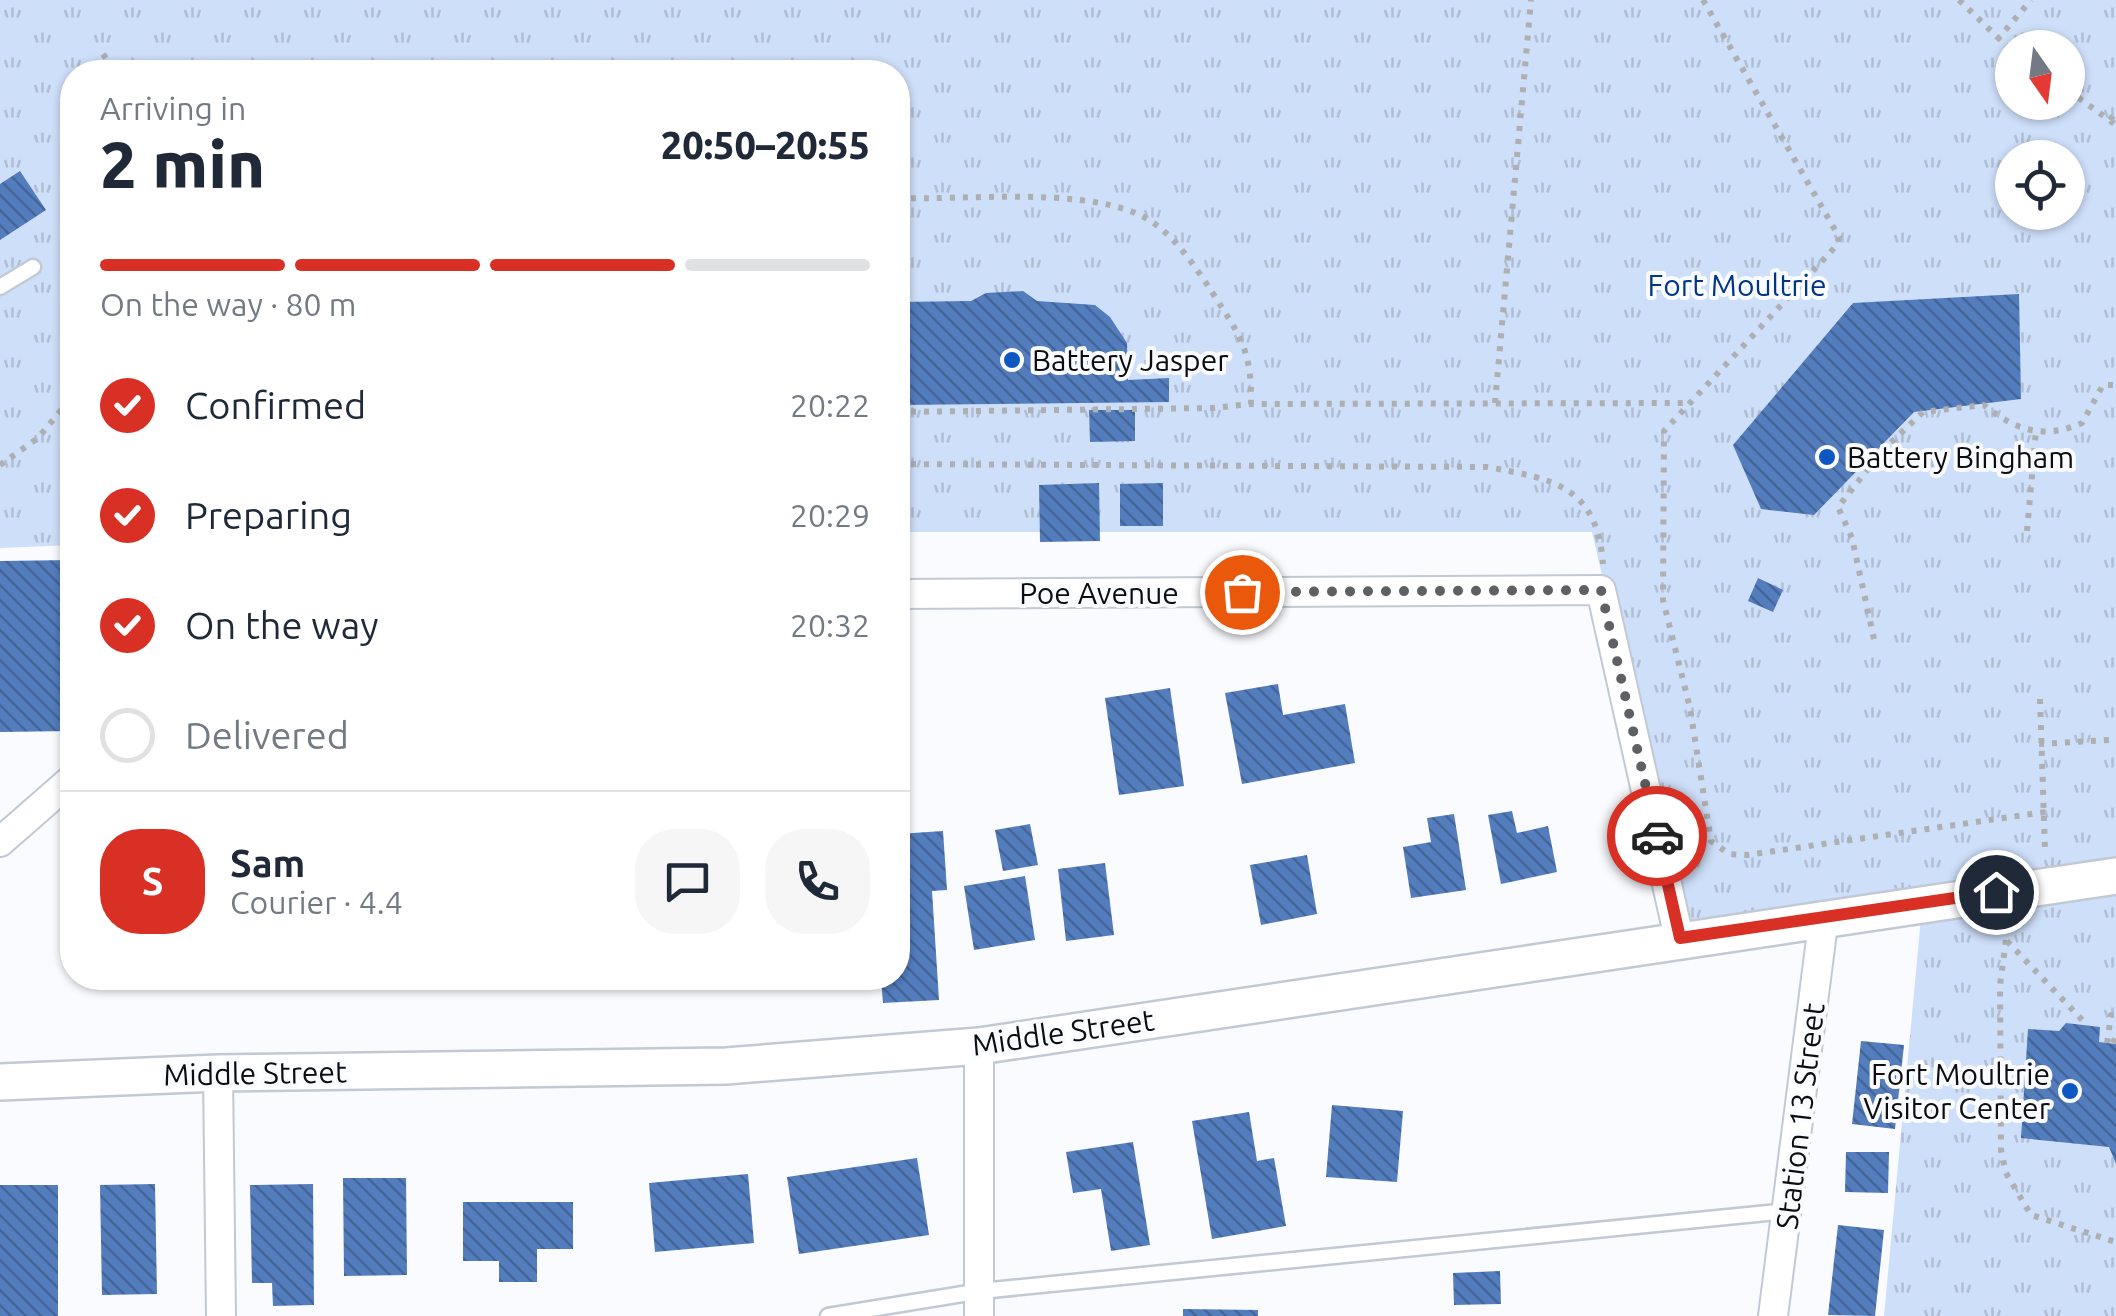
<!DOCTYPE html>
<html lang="en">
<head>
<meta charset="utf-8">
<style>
  :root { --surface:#fff; --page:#f6f6f7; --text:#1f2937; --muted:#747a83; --line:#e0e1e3; --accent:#d93025 }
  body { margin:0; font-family:Ubuntu,sans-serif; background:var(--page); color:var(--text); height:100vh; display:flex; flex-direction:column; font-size:38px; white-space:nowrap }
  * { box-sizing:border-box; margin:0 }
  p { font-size:32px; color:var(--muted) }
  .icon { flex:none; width:55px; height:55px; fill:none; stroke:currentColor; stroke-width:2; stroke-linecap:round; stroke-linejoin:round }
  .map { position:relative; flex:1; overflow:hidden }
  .panel { position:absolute; left:60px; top:60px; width:850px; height:930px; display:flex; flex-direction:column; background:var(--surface); border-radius:40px; box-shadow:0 2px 8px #0004 }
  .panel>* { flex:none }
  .needle { width:65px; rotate:166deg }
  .controls { position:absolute; left:1995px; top:30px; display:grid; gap:20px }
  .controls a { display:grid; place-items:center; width:90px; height:90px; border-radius:50%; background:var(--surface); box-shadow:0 2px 8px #0004; font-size:50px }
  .pin { position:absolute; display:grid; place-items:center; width:85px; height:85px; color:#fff; margin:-42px; border:5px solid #fff; border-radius:50%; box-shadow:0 2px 10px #0007 }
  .courier { position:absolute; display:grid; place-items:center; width:100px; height:100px; margin:-50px; border:8px solid #d93025; border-radius:50%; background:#fff; color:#222; box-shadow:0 2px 12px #0007 }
  .overview em { font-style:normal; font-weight:800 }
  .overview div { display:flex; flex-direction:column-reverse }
  .overview { display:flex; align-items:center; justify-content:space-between; height:170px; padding:0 40px }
  h1 { font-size:65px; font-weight:800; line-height:75px }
  .bar { display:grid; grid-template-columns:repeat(4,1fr); gap:15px 10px; align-content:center; height:120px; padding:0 40px }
  .bar i { height:12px; border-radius:8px; background:var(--line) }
  .bar .active { background:var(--accent) }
  .bar p { grid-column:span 4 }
  .line { display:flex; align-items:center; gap:25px; padding:0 40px; border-top:2px solid var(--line) }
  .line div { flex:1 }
  .round { display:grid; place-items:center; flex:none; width:105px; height:105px; border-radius:40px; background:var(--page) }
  ol { padding:0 40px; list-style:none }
  li { display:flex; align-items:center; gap:30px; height:110px }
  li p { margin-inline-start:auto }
  li .icon { padding:10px; border-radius:50%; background:var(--accent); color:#fff; stroke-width:4 }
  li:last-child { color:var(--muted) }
  li i { width:55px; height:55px; border:5px solid var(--line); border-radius:50% }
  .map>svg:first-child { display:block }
  .grass { fill:url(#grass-tufts); fill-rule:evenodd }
  .building { fill:url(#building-back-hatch) }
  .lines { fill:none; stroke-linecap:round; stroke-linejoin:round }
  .service-casing { stroke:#c2c9d4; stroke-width:19 }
  .minor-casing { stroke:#c2c9d4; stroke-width:32 }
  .tertiary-casing { stroke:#c2c9d4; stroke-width:40 }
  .path { stroke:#adafb2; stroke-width:6; stroke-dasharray:5 8; stroke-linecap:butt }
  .service { stroke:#fff; stroke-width:14 }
  .minor { stroke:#fff; stroke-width:28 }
  .tertiary { stroke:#fff; stroke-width:35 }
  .done { stroke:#5f6064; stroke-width:10; stroke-dasharray:0 18 }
  .route { stroke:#d93025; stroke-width:12 }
  .poi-dot { fill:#0c57c2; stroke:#fafbfe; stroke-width:4 }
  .labels { text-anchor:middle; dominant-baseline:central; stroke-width:8; stroke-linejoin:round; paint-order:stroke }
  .park-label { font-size:30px; fill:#003683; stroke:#fafbfe }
  .poi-label { font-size:30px; fill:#0b0d11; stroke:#fafbfe; text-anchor:start }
  .street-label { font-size:30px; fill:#0b0d11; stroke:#fafbfe }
</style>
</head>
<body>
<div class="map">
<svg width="2116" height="1316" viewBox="0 0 2116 1316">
  <defs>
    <pattern id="grass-tufts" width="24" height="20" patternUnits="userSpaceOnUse" patternTransform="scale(2.5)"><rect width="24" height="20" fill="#cedff9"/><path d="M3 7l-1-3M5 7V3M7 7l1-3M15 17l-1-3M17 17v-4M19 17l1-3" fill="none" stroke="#b0bed4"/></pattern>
    <pattern id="building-back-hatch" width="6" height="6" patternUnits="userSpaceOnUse" patternTransform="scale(2.5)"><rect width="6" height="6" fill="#547dbe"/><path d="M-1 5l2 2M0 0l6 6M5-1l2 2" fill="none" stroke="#446599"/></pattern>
  </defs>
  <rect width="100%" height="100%" fill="#fafbfe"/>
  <path class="grass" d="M 0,0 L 2116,0 L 2116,1316 L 1884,1316 L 1923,896 L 1685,931 L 1592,532 L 898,532 L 898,72 L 72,72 L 72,545 L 0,548 ZM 2012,48 L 2068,48 L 2068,102 L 2012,102 ZM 2012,158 L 2068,158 L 2068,212 L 2012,212 Z"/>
  <path class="building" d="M 20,171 L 46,210 L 0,240 L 0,184 Z
    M 1023,291 L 1037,301 L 1095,305 L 1110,317 L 1127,343 L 1128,380 L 1169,378 L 1169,402 L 898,405 L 898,302 L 971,301 L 986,293 Z
    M 2019,294 L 2021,399 L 1914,412 L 1814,515 L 1761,509 L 1733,445 L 1853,303 Z
    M 1089,410 L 1135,410 L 1135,441 L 1090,442 Z
    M 1099,483 L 1100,541 L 1040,542 L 1039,485 Z
    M 1163,483 L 1163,526 L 1120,526 L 1120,484 Z
    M 72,560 L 72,731 L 0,732 L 0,561 Z
    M 1758,578 L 1783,590 L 1773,612 L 1748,601 Z
    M 1278,684 L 1283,715 L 1345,704 L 1355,763 L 1242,784 L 1225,693 Z
    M 1170,688 L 1184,786 L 1119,795 L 1105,698 Z
    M 1512,811 L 1517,833 L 1548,826 L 1557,872 L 1501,884 L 1488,815 Z
    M 1454,814 L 1466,890 L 1411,898 L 1403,847 L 1431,842 L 1427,818 Z
    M 1030,824 L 1038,865 L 1003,871 L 995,830 Z
    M 943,831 L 947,890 L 932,891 L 939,1000 L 883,1003 L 881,979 L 898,978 L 898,834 Z
    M 1307,855 L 1317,914 L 1261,925 L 1250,865 Z
    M 1105,863 L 1114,935 L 1066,941 L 1058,869 Z
    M 1025,876 L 1035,940 L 974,950 L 964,886 Z
    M 2066,1023 L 2100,1027 L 2099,1042 L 2116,1044 L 2116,1164 L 2109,1147 L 2021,1138 L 2028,1029 L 2059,1031 Z
    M 1861,1041 L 1904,1045 L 1895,1129 L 1852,1124 Z
    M 1332,1105 L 1403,1111 L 1397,1182 L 1326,1177 Z
    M 1249,1112 L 1257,1161 L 1274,1158 L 1286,1226 L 1212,1239 L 1192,1121 Z
    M 1133,1142 L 1150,1245 L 1111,1251 L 1101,1189 L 1073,1193 L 1066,1152 Z
    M 1846,1152 L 1889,1152 L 1888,1193 L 1845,1192 Z
    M 917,1158 L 929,1235 L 799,1254 L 787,1177 Z
    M 748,1174 L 754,1243 L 655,1252 L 649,1183 Z
    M 343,1178 L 406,1178 L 407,1275 L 344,1276 Z
    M 155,1184 L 157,1294 L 102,1295 L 100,1185 Z
    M 313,1184 L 314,1305 L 273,1306 L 272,1283 L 252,1283 L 250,1185 Z
    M 0,1185 L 58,1185 L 58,1316 L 0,1316 Z
    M 463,1202 L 573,1202 L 573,1249 L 537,1249 L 537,1282 L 499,1282 L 499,1261 L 463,1261 Z
    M 1838,1225 L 1884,1230 L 1875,1316 L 1828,1315 Z
    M 1500,1271 L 1501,1304 L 1454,1305 L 1453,1273 Z
    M 1183,1309 L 1258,1310 L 1258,1316 L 1183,1316 Z"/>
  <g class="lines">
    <g class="service-casing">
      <path id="service" d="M 0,287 L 33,267
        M 828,1316 L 981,1291 L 1788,1211"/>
    </g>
    <g class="minor-casing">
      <path id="minor" d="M 898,594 L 1601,590 L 1679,938
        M 0,842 L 72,779
        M 218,1073 L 221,1316
        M 979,1316 L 979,1046
        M 1773,1316 L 1824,916"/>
    </g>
    <g class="tertiary-casing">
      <path id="tertiary" d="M 0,1082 L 218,1073 L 726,1066 L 979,1046 L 2116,876"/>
    </g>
    <path class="path" d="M 1703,0 L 1839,237 L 1837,245 L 1664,431 L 1663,600 L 1690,708 L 1711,841 L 1729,854 L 1747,855 L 2045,812
      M 1959,0 L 2012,51
      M 1997,40 L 2031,0
      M 103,54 L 115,72
      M 2068,90 L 2116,125
      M 2110,120 L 2116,112
      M 898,198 C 966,200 1071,188 1133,212 C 1168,225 1192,262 1212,292 C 1240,336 1252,350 1251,404
      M 1495,403 L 1531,0
      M 898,412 L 1213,408 L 1251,404 L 1688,403
      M 898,464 L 1487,467 C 1554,479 1597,486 1603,564
      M 0,465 L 38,438 L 72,397
      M 2027,531 L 2036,431
      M 1874,639 L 1852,538 L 1838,507 L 1883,450 L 1923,412 L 1984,405 C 2015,430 2043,440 2082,423 L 2103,385 L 2116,385
      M 2040,699 L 2045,850
      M 2039,744 L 2109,740
      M 2006,940 L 2000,985 L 2001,1150 L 2006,1173 L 2031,1215 L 2116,1242
      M 2007,941 L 2087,1025
      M 2107,1043 L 2111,1015 L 2116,1015
      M 2113,1043 L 2116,1036"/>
    <use href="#service" class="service"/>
    <use href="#minor" class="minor"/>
    <use href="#tertiary" class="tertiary"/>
  </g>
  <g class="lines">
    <path class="done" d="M 1242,592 L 1601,590 L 1657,836"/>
    <path class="route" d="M 1657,836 L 1680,938 L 1996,892"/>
  </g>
  <g class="poi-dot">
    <circle cx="1012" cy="360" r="10"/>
    <circle cx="1827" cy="457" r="10"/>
    <circle cx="2070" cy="1091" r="10"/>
  </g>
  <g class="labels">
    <g class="park-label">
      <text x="1737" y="285">Fort Moultrie</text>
    </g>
    <g class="poi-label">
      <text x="1032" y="360">Battery Jasper</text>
      <text x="1847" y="457">Battery Bingham</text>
      <text x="2050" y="1074" text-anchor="end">Fort Moultrie<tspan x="2050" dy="34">Visitor Center</tspan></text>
    </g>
    <g class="street-label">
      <text x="1099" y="593">Poe Avenue</text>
      <text transform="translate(1063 1032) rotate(-8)">Middle Street</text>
      <text transform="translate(255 1073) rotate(-1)">Middle Street</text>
      <text transform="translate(1800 1116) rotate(-83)">Station 13 Street</text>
    </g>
  </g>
</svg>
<div class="controls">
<a><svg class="needle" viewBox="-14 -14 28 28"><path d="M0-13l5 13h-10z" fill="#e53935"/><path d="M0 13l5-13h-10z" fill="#747a83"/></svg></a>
<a><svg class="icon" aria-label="locate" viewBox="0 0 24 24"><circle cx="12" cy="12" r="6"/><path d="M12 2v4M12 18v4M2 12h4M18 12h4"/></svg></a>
</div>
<div class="pin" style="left:1242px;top:592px;background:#ea580c"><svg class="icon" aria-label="bag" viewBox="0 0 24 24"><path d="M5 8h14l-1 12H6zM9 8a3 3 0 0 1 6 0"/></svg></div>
<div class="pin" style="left:1996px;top:892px;background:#1f2937"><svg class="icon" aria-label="home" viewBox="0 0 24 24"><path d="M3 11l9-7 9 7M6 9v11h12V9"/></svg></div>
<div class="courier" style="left:1657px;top:836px"><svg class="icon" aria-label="car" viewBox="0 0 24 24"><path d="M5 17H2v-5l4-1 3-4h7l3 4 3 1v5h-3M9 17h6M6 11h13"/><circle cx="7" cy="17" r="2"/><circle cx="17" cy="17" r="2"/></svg></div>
<section class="panel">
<div class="overview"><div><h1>2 min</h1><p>Arriving in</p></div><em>20:50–20:55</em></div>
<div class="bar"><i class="active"></i><i class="active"></i><i class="active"></i><i></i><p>On the way · 80 m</p></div>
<ol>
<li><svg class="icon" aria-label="check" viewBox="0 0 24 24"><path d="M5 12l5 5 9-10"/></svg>Confirmed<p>20:22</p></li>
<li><svg class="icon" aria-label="check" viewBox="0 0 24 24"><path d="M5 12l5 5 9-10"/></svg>Preparing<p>20:29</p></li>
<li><svg class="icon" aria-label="check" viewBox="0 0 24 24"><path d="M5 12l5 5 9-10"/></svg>On the way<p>20:32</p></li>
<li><i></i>Delivered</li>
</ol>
<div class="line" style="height:180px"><b class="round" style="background:var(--accent);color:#fff">S</b><div><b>Sam</b><p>Courier · 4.4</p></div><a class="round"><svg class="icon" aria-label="chat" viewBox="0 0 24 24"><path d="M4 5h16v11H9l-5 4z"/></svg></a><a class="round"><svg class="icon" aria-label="phone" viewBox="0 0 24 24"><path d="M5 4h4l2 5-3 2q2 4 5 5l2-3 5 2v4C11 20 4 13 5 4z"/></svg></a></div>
</section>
</div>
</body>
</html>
